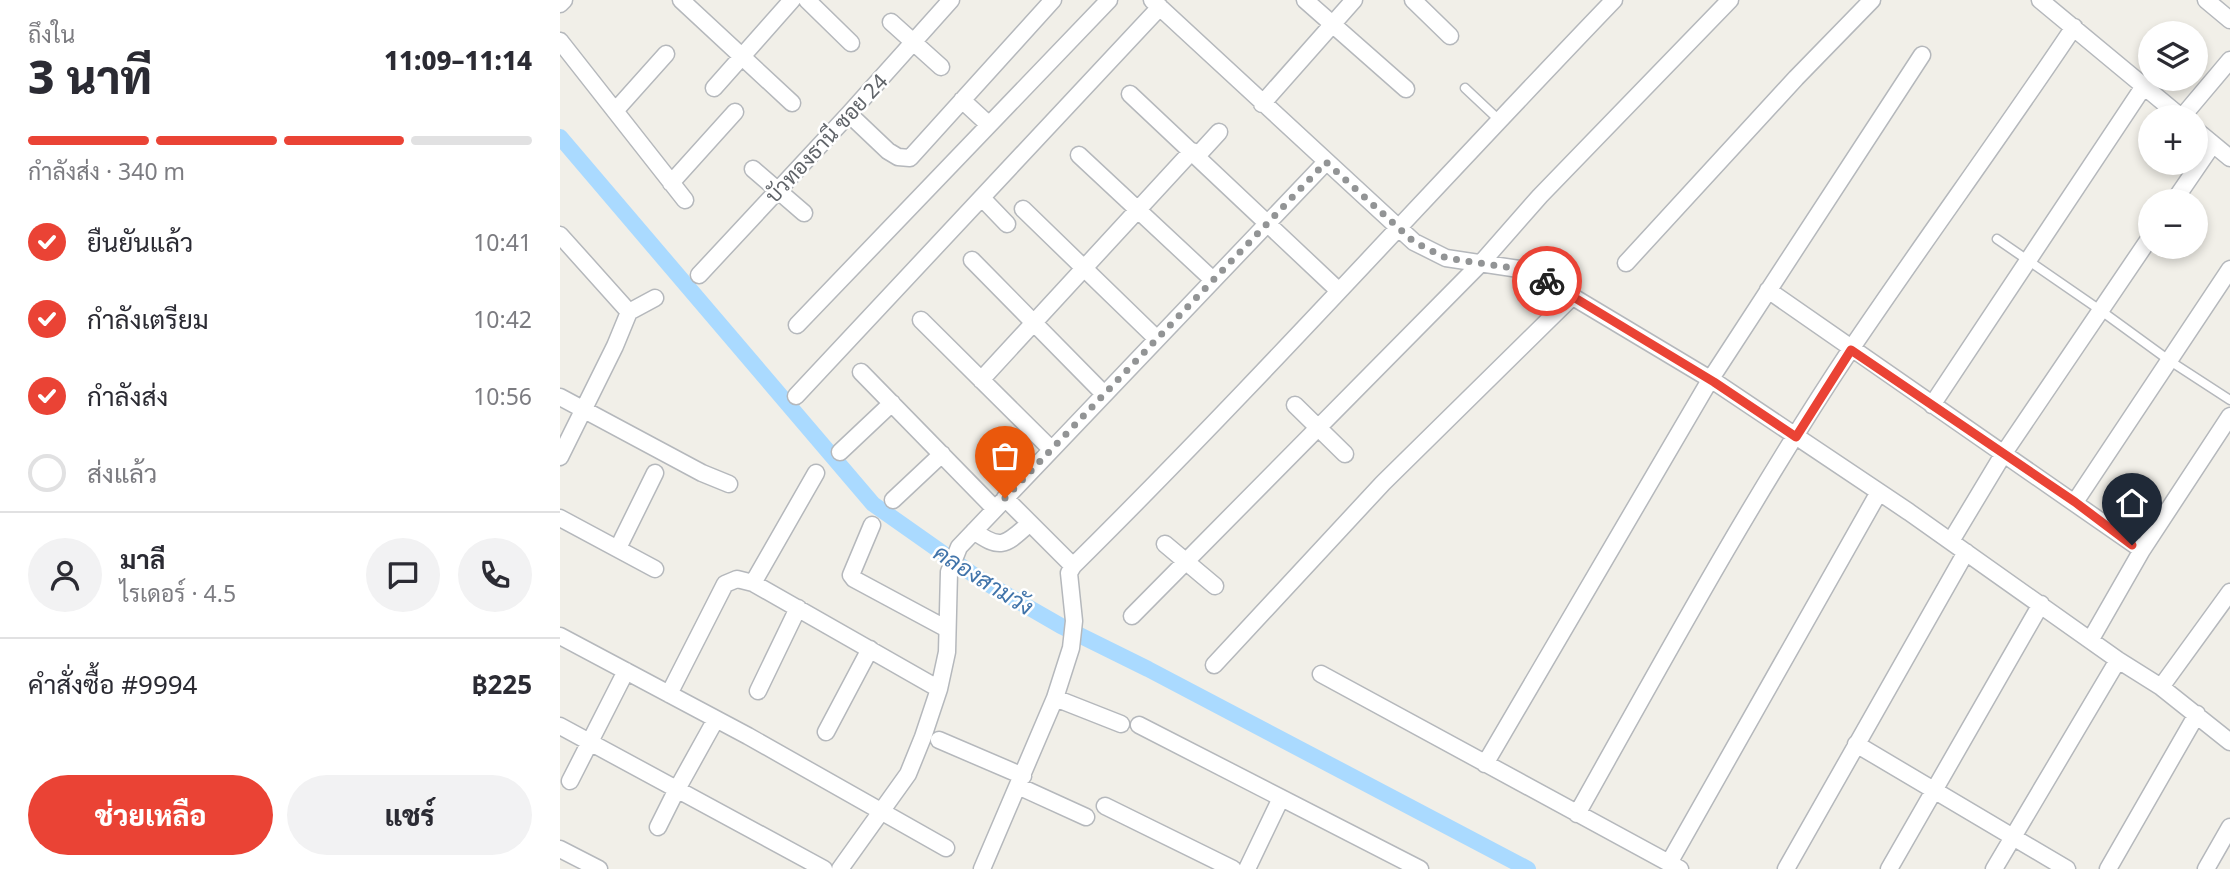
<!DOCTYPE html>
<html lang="th">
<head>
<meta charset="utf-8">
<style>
  :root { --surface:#fff; --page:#f2f2f3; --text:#2b2b33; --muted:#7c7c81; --line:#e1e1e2; --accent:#ea4335 }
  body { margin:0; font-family:"Noto Sans",Sarabun,sans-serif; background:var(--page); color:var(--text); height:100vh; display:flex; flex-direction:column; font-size:26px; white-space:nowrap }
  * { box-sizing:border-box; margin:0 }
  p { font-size:23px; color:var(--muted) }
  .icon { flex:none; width:38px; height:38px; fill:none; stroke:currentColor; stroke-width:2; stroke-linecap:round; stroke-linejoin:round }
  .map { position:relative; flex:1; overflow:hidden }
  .side { display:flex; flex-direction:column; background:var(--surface); width:560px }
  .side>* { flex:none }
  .controls { position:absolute; left:1578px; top:21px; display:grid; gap:14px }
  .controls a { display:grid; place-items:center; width:70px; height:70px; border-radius:50%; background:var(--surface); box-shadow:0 4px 10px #0003; font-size:35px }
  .pin { position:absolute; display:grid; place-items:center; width:60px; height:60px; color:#fff; margin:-72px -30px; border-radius:50% 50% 50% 0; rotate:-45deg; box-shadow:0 0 7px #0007 }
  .pin .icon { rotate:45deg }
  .courier { position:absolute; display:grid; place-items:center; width:70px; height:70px; margin:-35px; border:5px solid #ea4335; border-radius:50%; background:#fff; color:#222; box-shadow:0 2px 9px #0007 }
  .head em { font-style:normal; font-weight:800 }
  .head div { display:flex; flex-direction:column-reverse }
  .head { display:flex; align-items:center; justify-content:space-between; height:119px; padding:0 28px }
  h1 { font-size:46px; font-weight:800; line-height:52px }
  .bar { display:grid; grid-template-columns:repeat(4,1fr); gap:10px 7px; align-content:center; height:84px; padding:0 28px }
  .bar i { height:9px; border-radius:5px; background:var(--line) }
  .bar .current { background:var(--accent) }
  .bar p { grid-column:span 4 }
  .line { display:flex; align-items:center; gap:18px; padding:0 28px; border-top:2px solid var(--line) }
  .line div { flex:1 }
  .round { display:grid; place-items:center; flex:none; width:74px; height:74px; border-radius:37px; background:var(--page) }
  ol { padding:0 28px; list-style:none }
  li { display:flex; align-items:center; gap:21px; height:77px }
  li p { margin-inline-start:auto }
  li .icon { padding:7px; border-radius:50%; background:var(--accent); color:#fff; stroke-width:4 }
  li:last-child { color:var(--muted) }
  li i { width:38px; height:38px; border:4px solid var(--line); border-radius:50% }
  .button { display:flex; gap:14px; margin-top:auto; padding:14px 28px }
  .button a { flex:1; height:80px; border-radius:42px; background:var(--accent); color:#fff; font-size:28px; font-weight:800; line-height:80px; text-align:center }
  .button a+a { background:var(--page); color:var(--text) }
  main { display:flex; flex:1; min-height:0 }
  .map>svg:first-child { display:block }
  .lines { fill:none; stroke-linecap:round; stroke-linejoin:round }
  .canal { stroke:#aadaff; stroke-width:16 }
  .lane-casing { stroke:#b5b8bc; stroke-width:11 }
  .street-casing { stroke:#b5b8bc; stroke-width:19 }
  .lane { stroke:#fff; stroke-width:8 }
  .street { stroke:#fff; stroke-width:16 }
  .done { stroke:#929495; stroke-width:7; stroke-dasharray:0 12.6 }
  .route { stroke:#ea4335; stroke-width:9 }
  .labels { text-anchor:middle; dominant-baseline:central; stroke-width:5; stroke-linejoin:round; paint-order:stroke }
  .street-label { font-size:21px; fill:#5f6368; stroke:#fff }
  .water-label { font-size:23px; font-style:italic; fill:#4174aa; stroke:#fff }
</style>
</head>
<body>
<main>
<section class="side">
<div class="head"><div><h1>3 นาที</h1><p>ถึงใน</p></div><em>11:09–11:14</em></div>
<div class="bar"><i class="current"></i><i class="current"></i><i class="current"></i><i></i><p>กำลังส่ง · 340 m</p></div>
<ol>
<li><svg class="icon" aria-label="check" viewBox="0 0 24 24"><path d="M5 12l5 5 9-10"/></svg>ยืนยันแล้ว<p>10:41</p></li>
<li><svg class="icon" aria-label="check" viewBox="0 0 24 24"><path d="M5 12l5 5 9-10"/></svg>กำลังเตรียม<p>10:42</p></li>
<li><svg class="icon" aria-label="check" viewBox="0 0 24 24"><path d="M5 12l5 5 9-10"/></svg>กำลังส่ง<p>10:56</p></li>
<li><i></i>ส่งแล้ว</li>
</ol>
<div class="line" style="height:126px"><a class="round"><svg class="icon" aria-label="person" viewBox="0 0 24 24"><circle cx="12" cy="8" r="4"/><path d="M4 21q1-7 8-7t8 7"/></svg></a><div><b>มาลี</b><p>ไรเดอร์ · 4.5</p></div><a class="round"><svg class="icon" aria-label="chat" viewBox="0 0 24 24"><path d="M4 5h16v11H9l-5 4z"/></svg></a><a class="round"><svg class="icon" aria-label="phone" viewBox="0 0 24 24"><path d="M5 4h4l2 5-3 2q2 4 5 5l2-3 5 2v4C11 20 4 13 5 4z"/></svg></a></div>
<div class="line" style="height:91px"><div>คำสั่งซื้อ #9994</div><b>฿225</b></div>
<div class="button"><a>ช่วยเหลือ</a><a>แชร์</a></div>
</section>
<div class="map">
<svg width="1670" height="869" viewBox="0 0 1670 869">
  <rect width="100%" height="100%" fill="#f1efe8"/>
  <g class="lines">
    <path class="canal" d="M 0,137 L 313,504 L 421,580 L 501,626 L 588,669 L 968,869"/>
    <g class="lane-casing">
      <path id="lane" d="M 905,88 L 938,119
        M 1437,239 L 1540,310 L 1610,361 L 1670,400"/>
    </g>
    <g class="street-casing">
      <path id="street" d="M 121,0 L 232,103
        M 247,0 L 291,43
        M 592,0 L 854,242 L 886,258 L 959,269 L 983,279 L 1155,382 L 1349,512 L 1558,660 L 1601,687 L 1670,742
        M 745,0 L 846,89
        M 853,0 L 890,36
        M 1480,0 L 1621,117
        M 1646,0 L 1670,20
        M 0,4 L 4,0
        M 331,22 L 381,67
        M 0,41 L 125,200
        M 154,88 L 232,0
        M 570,94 L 779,291
        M 402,100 L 428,124
        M 702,104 L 794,0
        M 55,111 L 106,54
        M 289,114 L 328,151 L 338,157 L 350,158 L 493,0
        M 1622,117 L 1670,60
        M 1636,130 L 1670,158
        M 519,155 L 653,280
        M 637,156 L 659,132
        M 193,169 L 244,213
        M 111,183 L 175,112
        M 422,198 L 447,224
        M 1614,201 L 1653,144
        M 463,209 L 597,339
        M 0,235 L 69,312 L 55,346 L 0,457
        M 412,260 L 544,394
        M 1066,263 L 1236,78 L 1312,0
        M 139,275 L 289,114 L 391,0
        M 1208,290 L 1582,550
        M 69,312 L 95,298
        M 361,320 L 491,449
        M 237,325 L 549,0
        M 301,372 L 435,509
        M 421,380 L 632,151
        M 236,396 L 600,7
        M 0,397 L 142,473 L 169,484
        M 735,405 L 785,454
        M 1372,405 L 1584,86
        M 280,452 L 332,403
        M 445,498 L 513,566
        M 333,500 L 382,454
        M 1515,502 L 1670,269
        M 0,518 L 95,569
        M 312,525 L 291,575 L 294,579 L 387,629
        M 414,531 C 442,552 447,543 470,523
        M 1391,541 L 1444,453 L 1591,236
        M 605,544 L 655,586
        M 58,548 L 95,473
        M 193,583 L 256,473
        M 572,616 L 922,262 L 980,196 L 1170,0
        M 0,636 L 188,736 L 386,848
        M 1531,639 L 1582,550 L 1670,416
        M 654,665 L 823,483 L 1012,297
        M 761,674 L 1120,869
        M 1601,687 L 1670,592
        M 198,691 L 238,608
        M 109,694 L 165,584 L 177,579 L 193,583 L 379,689
        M 495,698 L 561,724
        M 579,725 L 860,869
        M 0,726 L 264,869
        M 266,732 L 310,649
        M 379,740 L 463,776
        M 1296,744 L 1507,869
        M 925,764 L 1150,380 L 1362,55
        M 10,781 L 66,671
        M 458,786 L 526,817
        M 545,806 L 673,869
        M 1017,814 C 1105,657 1191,499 1291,349 C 1364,241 1441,136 1514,27
        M 98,827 L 116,791 L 156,719
        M 0,849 L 39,869
        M 1109,863 L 1319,492
        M 280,869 L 348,774 L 363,737 L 379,689 L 387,652 L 389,572 L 399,547 L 766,162
        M 422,869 L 495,698 L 511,648 L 514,621 L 509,573 L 513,566 C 699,382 873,188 1054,0
        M 687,869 L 721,798
        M 1226,869 L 1406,552
        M 1329,869 L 1481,604
        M 1434,869 L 1558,660
        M 1548,869 L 1637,714
        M 1646,869 L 1670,827"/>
    </g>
    <use href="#lane" class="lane"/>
    <use href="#street" class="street"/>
  </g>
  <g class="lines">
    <path class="done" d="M 445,498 L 766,162 L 854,242 L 886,258 L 959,269 L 987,281"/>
    <path class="route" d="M 987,281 L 1154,382 L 1236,437 L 1291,350 L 1515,502 L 1572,545"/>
  </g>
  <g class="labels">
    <g class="street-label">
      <text transform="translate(266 138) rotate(-47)">บัวทองธานี ซอย 24</text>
    </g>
    <g class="water-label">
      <text transform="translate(424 579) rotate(32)">คลองสามวัง</text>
    </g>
  </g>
</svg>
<div class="controls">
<a><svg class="icon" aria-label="layers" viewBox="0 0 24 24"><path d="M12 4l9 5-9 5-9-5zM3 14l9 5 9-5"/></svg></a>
<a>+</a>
<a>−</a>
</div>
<div class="pin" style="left:445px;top:498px;background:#ea580c"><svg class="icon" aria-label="bag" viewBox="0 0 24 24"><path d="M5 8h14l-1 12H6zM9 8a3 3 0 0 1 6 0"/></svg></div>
<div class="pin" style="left:1572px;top:545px;background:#1f2937"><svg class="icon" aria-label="home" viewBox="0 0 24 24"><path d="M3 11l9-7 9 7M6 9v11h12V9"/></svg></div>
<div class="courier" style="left:987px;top:281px"><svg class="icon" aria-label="bike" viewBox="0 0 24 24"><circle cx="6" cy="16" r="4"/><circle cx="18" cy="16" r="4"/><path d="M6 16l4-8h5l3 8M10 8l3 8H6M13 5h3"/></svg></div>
</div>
</main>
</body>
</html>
